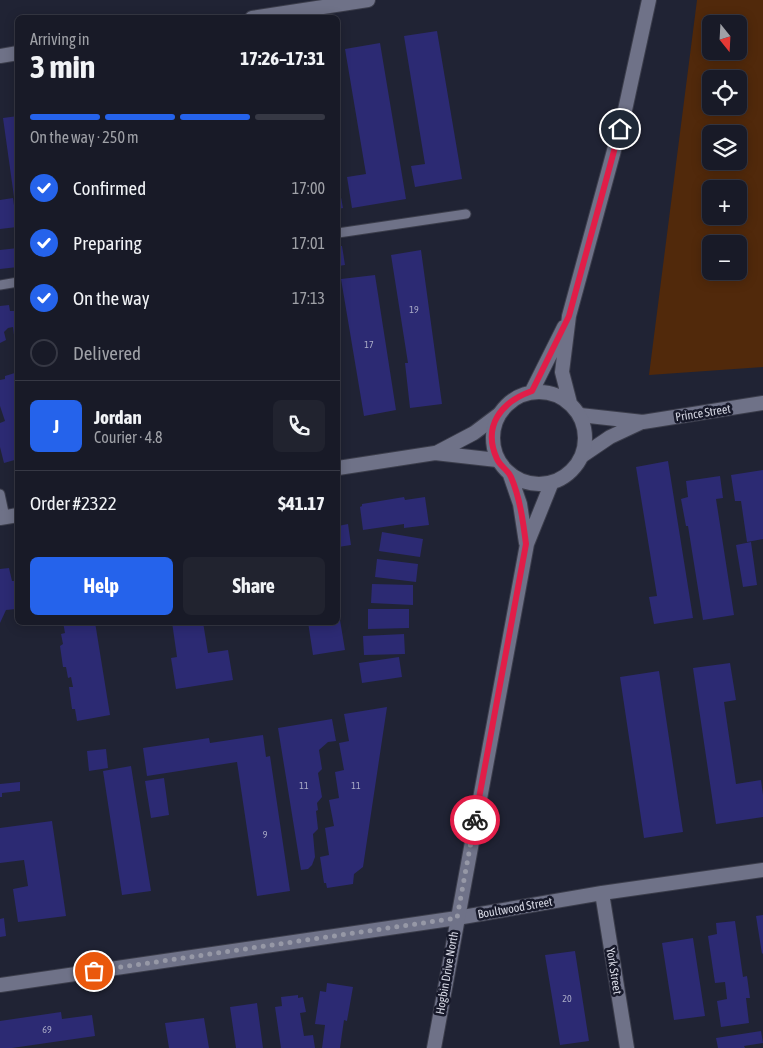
<!DOCTYPE html>
<html lang="en">
<head>
<meta charset="utf-8">
<style>
  :root { --surface:#181a27; --page:#21232f; --text:#f1f3f6; --muted:#9fa1a7; --line:#363844; --accent:#2563eb }
  body { margin:0; font-family:"Asap Condensed",sans-serif; background:var(--page); color:var(--text); height:100vh; display:flex; flex-direction:column; font-size:19px; white-space:nowrap }
  * { box-sizing:border-box; margin:0 }
  p { font-size:16px; color:var(--muted) }
  .icon { flex:none; width:28px; height:28px; fill:none; stroke:currentColor; stroke-width:2; stroke-linecap:round; stroke-linejoin:round }
  .map { position:relative; flex:1; overflow:hidden }
  .side { position:absolute; left:15px; top:15px; width:325px; height:610px; display:flex; flex-direction:column; background:var(--surface); border-radius:8px; box-shadow:0 2px 12px #0003,0 0 0 1px var(--line) }
  .side>* { flex:none }
  .needle { width:32px; rotate:162deg }
  .tools { position:absolute; left:702px; top:15px; display:grid; gap:10px }
  .tools a { display:grid; place-items:center; width:45px; height:45px; border-radius:8px; background:var(--surface); box-shadow:0 2px 12px #0003,0 0 0 1px var(--line); font-size:25px }
  .pin { position:absolute; display:grid; place-items:center; width:42px; height:42px; color:#fff; margin:-21px; border:2px solid #fff; border-radius:50%; box-shadow:0 1px 5px #0007 }
  .courier { position:absolute; display:grid; place-items:center; width:50px; height:50px; margin:-25px; border:4px solid #e11d48; border-radius:50%; background:#fff; color:#222; box-shadow:0 1px 6px #0007 }
  .headline em { font-style:normal; font-weight:700 }
  .headline div { display:flex; flex-direction:column-reverse }
  .headline { display:flex; align-items:center; justify-content:space-between; height:85px; padding:0 15px }
  h1 { font-size:32px; font-weight:700; line-height:38px }
  .bar { display:grid; grid-template-columns:repeat(4,1fr); gap:8px 5px; align-content:center; height:60px; padding:0 15px }
  .bar i { height:6px; border-radius:4px; background:var(--line) }
  .bar .selected { background:var(--accent) }
  .bar p { grid-column:span 4 }
  .line { display:flex; align-items:center; gap:12px; padding:0 15px; border-top:1px solid var(--line) }
  .line div { flex:1 }
  .round { display:grid; place-items:center; flex:none; width:52px; height:52px; border-radius:8px; background:var(--page) }
  ol { padding:0 15px; list-style:none }
  li { display:flex; align-items:center; gap:15px; height:55px }
  li p { margin-inline-start:auto }
  li .icon { padding:5px; border-radius:50%; background:var(--accent); color:#fff; stroke-width:4 }
  li:last-child { color:var(--muted) }
  li i { width:28px; height:28px; border:2px solid var(--line); border-radius:50% }
  .action { display:flex; gap:10px; margin-top:auto; padding:10px 15px }
  .action a { flex:1; height:58px; border-radius:8px; background:var(--accent); color:#fff; font-size:20px; font-weight:700; line-height:58px; text-align:center }
  .action a+a { background:var(--page); color:var(--text) }
  .map>svg:first-child { display:block }
  .green { fill:#51290b; fill-rule:evenodd }
  .building { fill:#2c2a73 }
  .lines { fill:none; stroke-linecap:round; stroke-linejoin:round }
  .service-casing { stroke:#3b3d4b; stroke-width:11 }
  .minor-casing { stroke:#3b3d4b; stroke-width:16 }
  .secondary-casing { stroke:#3b3d4b; stroke-width:16 }
  .service { stroke:#6f7288; stroke-width:9 }
  .minor { stroke:#6f7288; stroke-width:14 }
  .secondary { stroke:#6f7288; stroke-width:14 }
  .done { stroke:#9698a6; stroke-width:5; stroke-dasharray:0 9 }
  .route { stroke:#e11d48; stroke-width:6 }
  .labels { text-anchor:middle; dominant-baseline:central; stroke-width:5; stroke-linejoin:round; paint-order:stroke }
  .number-label { font-size:10px; fill:#abacc7 }
  .street-label { font-size:12px; fill:#d5d7e3; stroke:#17192a }
</style>
</head>
<body>
<div class="map">
<svg width="763" height="1048" viewBox="0 0 763 1048">
  <rect width="100%" height="100%" fill="#202334"/>
  <path class="green" d="M 697,0 L 763,0 L 763,367 L 649,375 ZM 711,24 L 739,24 L 739,51 L 711,51 ZM 711,79 L 739,79 L 739,106 L 711,106 ZM 711,134 L 739,134 L 739,161 L 711,161 ZM 711,189 L 739,189 L 739,216 L 711,216 ZM 711,244 L 739,244 L 739,271 L 711,271 Z"/>
  <path class="building" d="M 437,31 L 462,179 L 415,187 L 411,166 L 425,164 L 404,36 Z
    M 380,43 L 406,199 L 352,208 L 347,177 L 366,174 L 345,49 Z
    M 18,116 L 18,204 L 15,204 L 3,118 Z
    M 338,181 L 343,208 L 338,209 Z
    M 13,198 L 17,227 L 0,229 L 0,200 Z
    M 338,246 L 342,246 L 345,265 L 338,266 Z
    M 18,248 L 18,267 L 0,269 L 0,250 Z
    M 421,250 L 442,404 L 410,408 L 405,363 L 408,363 L 391,255 Z
    M 375,275 L 396,410 L 364,416 L 341,279 Z
    M 9,305 L 10,311 L 18,311 L 18,334 L 14,335 L 13,327 L 8,328 L 4,332 L 6,340 L 0,343 L 0,306 Z
    M 18,372 L 18,459 L 4,463 L 0,447 L 0,423 L 5,421 L 0,406 L 0,380 L 5,379 L 5,376 Z
    M 668,461 L 693,618 L 654,624 L 649,597 L 657,596 L 636,467 Z
    M 763,470 L 763,539 L 747,542 L 741,501 L 735,501 L 731,475 Z
    M 720,476 L 723,498 L 716,499 L 734,615 L 703,620 L 688,526 L 686,526 L 681,499 L 688,497 L 686,481 Z
    M 404,497 L 405,500 L 425,497 L 429,525 L 404,528 L 404,524 L 363,530 L 360,507 L 362,506 L 362,504 Z
    M 348,524 L 351,545 L 338,547 L 338,526 Z
    M 382,532 L 423,539 L 420,557 L 379,551 Z
    M 751,542 L 757,585 L 743,587 L 736,545 Z
    M 377,559 L 418,564 L 416,582 L 375,577 Z
    M 9,568 L 12,581 L 18,581 L 18,598 L 15,598 L 16,609 L 6,610 L 0,623 L 0,569 Z
    M 372,584 L 413,585 L 413,605 L 371,603 Z
    M 338,608 L 345,650 L 313,655 L 308,622 L 338,622 Z
    M 368,609 L 409,609 L 409,628 L 368,629 Z
    M 63,622 L 95,622 L 110,715 L 77,721 L 75,709 L 72,709 L 69,687 L 73,687 L 71,677 L 68,678 L 66,667 L 63,667 L 60,646 L 63,644 L 61,634 L 65,633 Z
    M 172,622 L 203,622 L 208,653 L 228,650 L 233,680 L 176,689 L 171,658 L 177,657 Z
    M 404,634 L 405,654 L 364,655 L 363,636 Z
    M 399,657 L 402,677 L 362,683 L 359,663 Z
    M 730,663 L 736,700 L 724,702 L 736,784 L 761,780 L 763,795 L 763,817 L 716,824 L 693,668 Z
    M 659,671 L 683,832 L 644,838 L 620,677 Z
    M 387,707 L 363,867 L 354,874 L 353,884 L 327,888 L 326,883 L 324,883 L 320,857 L 329,855 L 325,828 L 334,826 L 329,800 L 339,798 L 335,772 L 344,770 L 339,743 L 349,741 L 344,714 Z
    M 332,719 L 336,741 L 328,742 L 319,750 L 322,769 L 318,773 L 322,797 L 317,803 L 318,810 L 316,811 L 318,829 L 313,834 L 315,857 L 312,865 L 308,869 L 301,870 L 278,728 Z
    M 263,735 L 266,757 L 270,756 L 290,891 L 257,896 L 237,762 L 147,776 L 143,748 L 209,738 L 210,743 Z
    M 106,749 L 108,768 L 89,771 L 87,751 Z
    M 131,766 L 151,891 L 122,895 L 103,771 Z
    M 164,778 L 169,815 L 151,818 L 145,781 Z
    M 20,782 L 20,791 L 2,793 L 2,797 L 0,797 L 0,784 Z
    M 52,821 L 66,916 L 18,922 L 13,889 L 28,886 L 24,860 L 0,863 L 0,828 Z
    M 763,915 L 763,953 L 762,954 L 756,916 Z
    M 4,918 L 6,936 L 0,937 L 0,919 Z
    M 735,921 L 743,977 L 747,976 L 750,998 L 746,998 L 749,1023 L 721,1027 L 717,1001 L 727,999 L 725,982 L 715,983 L 708,936 L 717,934 L 716,923 Z
    M 693,938 L 705,1016 L 674,1020 L 662,943 Z
    M 575,951 L 589,1041 L 560,1045 L 545,955 Z
    M 327,983 L 353,987 L 347,1021 L 344,1020 L 340,1048 L 322,1048 L 325,1025 L 315,1024 L 320,991 L 326,992 Z
    M 298,995 L 298,998 L 303,997 L 306,1012 L 300,1013 L 304,1036 L 313,1035 L 315,1048 L 281,1048 L 275,1007 L 282,1006 L 281,997 Z
    M 257,1003 L 263,1048 L 236,1048 L 230,1007 Z
    M 61,1012 L 62,1019 L 92,1015 L 95,1036 L 12,1048 L 0,1048 L 0,1021 Z
    M 204,1018 L 209,1048 L 169,1048 L 165,1023 Z
    M 761,1031 L 763,1043 L 744,1046 L 745,1048 L 718,1048 L 716,1038 Z"/>
  <g class="lines">
    <g class="service-casing">
      <path id="service" d="M 338,233 L 466,214
        M 0,285 L 18,282
        M 0,494 L 5,517"/>
    </g>
    <g class="minor-casing">
      <path id="minor" d="M 252,18 L 368,0
        M 0,56 L 18,53
        M 580,415 L 643,422 L 763,403
        M 436,453 L 474,433 L 498,415
        M 582,456 L 610,437 L 642,422
        M 338,468 L 435,453 L 497,460
        M 0,518 L 18,515
        M 602,893 L 627,1048
        M 0,985 L 457,918 L 602,893 L 763,870"/>
    </g>
    <g class="secondary-casing">
      <path id="secondary" d="M 532,391 L 564,327
        M493 438a46 46 0 1 1 92 0a46 46 0 1 1-92 0Z
        M 570,403 L 562,372 L 569,316 L 625,110 L 649,0
        M 510,475 L 520,504 L 526,543
        M 434,1048 L 527,544 L 552,482"/>
    </g>
    <use href="#service" class="service"/>
    <use href="#minor" class="minor"/>
    <use href="#secondary" class="secondary"/>
  </g>
  <g class="lines">
    <path class="done" d="M 94,971 L 457,918 L 475,820"/>
    <path class="route" d="M 475,820 L 526,544 C 523,521 520,498 511,477 C 508,470 500,466 497,459 C 482,426 501,402 532,391 L 569,316 L 620,129"/>
  </g>
  <g class="labels">
    <g class="number-label">
      <text x="414" y="309">19</text>
      <text x="369" y="344">17</text>
      <text x="304" y="785">11</text>
      <text x="356" y="785">11</text>
      <text x="265" y="834">9</text>
      <text x="567" y="998">20</text>
      <text x="47" y="1029">69</text>
    </g>
    <g class="street-label">
      <text transform="translate(703 413) rotate(-9)">Prince Street</text>
      <text transform="translate(515 908) rotate(-10)">Boultwood Street</text>
      <text transform="translate(614 971) rotate(81)">York Street</text>
      <text transform="translate(447 973) rotate(-80)">Hogbin Drive North</text>
    </g>
  </g>
</svg>
<div class="tools">
<a><svg class="needle" viewBox="-14 -14 28 28"><path d="M0-13l5 13h-10z" fill="#e53935"/><path d="M0 13l5-13h-10z" fill="#9fa1a7"/></svg></a>
<a><svg class="icon" aria-label="locate" viewBox="0 0 24 24"><circle cx="12" cy="12" r="6"/><path d="M12 2v4M12 18v4M2 12h4M18 12h4"/></svg></a>
<a><svg class="icon" aria-label="layers" viewBox="0 0 24 24"><path d="M12 4l9 5-9 5-9-5zM3 14l9 5 9-5"/></svg></a>
<a>+</a>
<a>−</a>
</div>
<div class="pin" style="left:94px;top:971px;background:#ea580c"><svg class="icon" aria-label="bag" viewBox="0 0 24 24"><path d="M5 8h14l-1 12H6zM9 8a3 3 0 0 1 6 0"/></svg></div>
<div class="pin" style="left:620px;top:129px;background:#1f2937"><svg class="icon" aria-label="home" viewBox="0 0 24 24"><path d="M3 11l9-7 9 7M6 9v11h12V9"/></svg></div>
<div class="courier" style="left:475px;top:820px"><svg class="icon" aria-label="bike" viewBox="0 0 24 24"><circle cx="6" cy="16" r="4"/><circle cx="18" cy="16" r="4"/><path d="M6 16l4-8h5l3 8M10 8l3 8H6M13 5h3"/></svg></div>
<section class="side">
<div class="headline"><div><h1>3 min</h1><p>Arriving in</p></div><em>17:26–17:31</em></div>
<div class="bar"><i class="selected"></i><i class="selected"></i><i class="selected"></i><i></i><p>On the way · 250 m</p></div>
<ol>
<li><svg class="icon" aria-label="check" viewBox="0 0 24 24"><path d="M5 12l5 5 9-10"/></svg>Confirmed<p>17:00</p></li>
<li><svg class="icon" aria-label="check" viewBox="0 0 24 24"><path d="M5 12l5 5 9-10"/></svg>Preparing<p>17:01</p></li>
<li><svg class="icon" aria-label="check" viewBox="0 0 24 24"><path d="M5 12l5 5 9-10"/></svg>On the way<p>17:13</p></li>
<li><i></i>Delivered</li>
</ol>
<div class="line" style="height:90px"><b class="round" style="background:var(--accent);color:#fff">J</b><div><b>Jordan</b><p>Courier · 4.8</p></div><a class="round"><svg class="icon" aria-label="phone" viewBox="0 0 24 24"><path d="M5 4h4l2 5-3 2q2 4 5 5l2-3 5 2v4C11 20 4 13 5 4z"/></svg></a></div>
<div class="line" style="height:65px"><div>Order #2322</div><b>$41.17</b></div>
<div class="action"><a>Help</a><a>Share</a></div>
</section>
</div>
</body>
</html>
